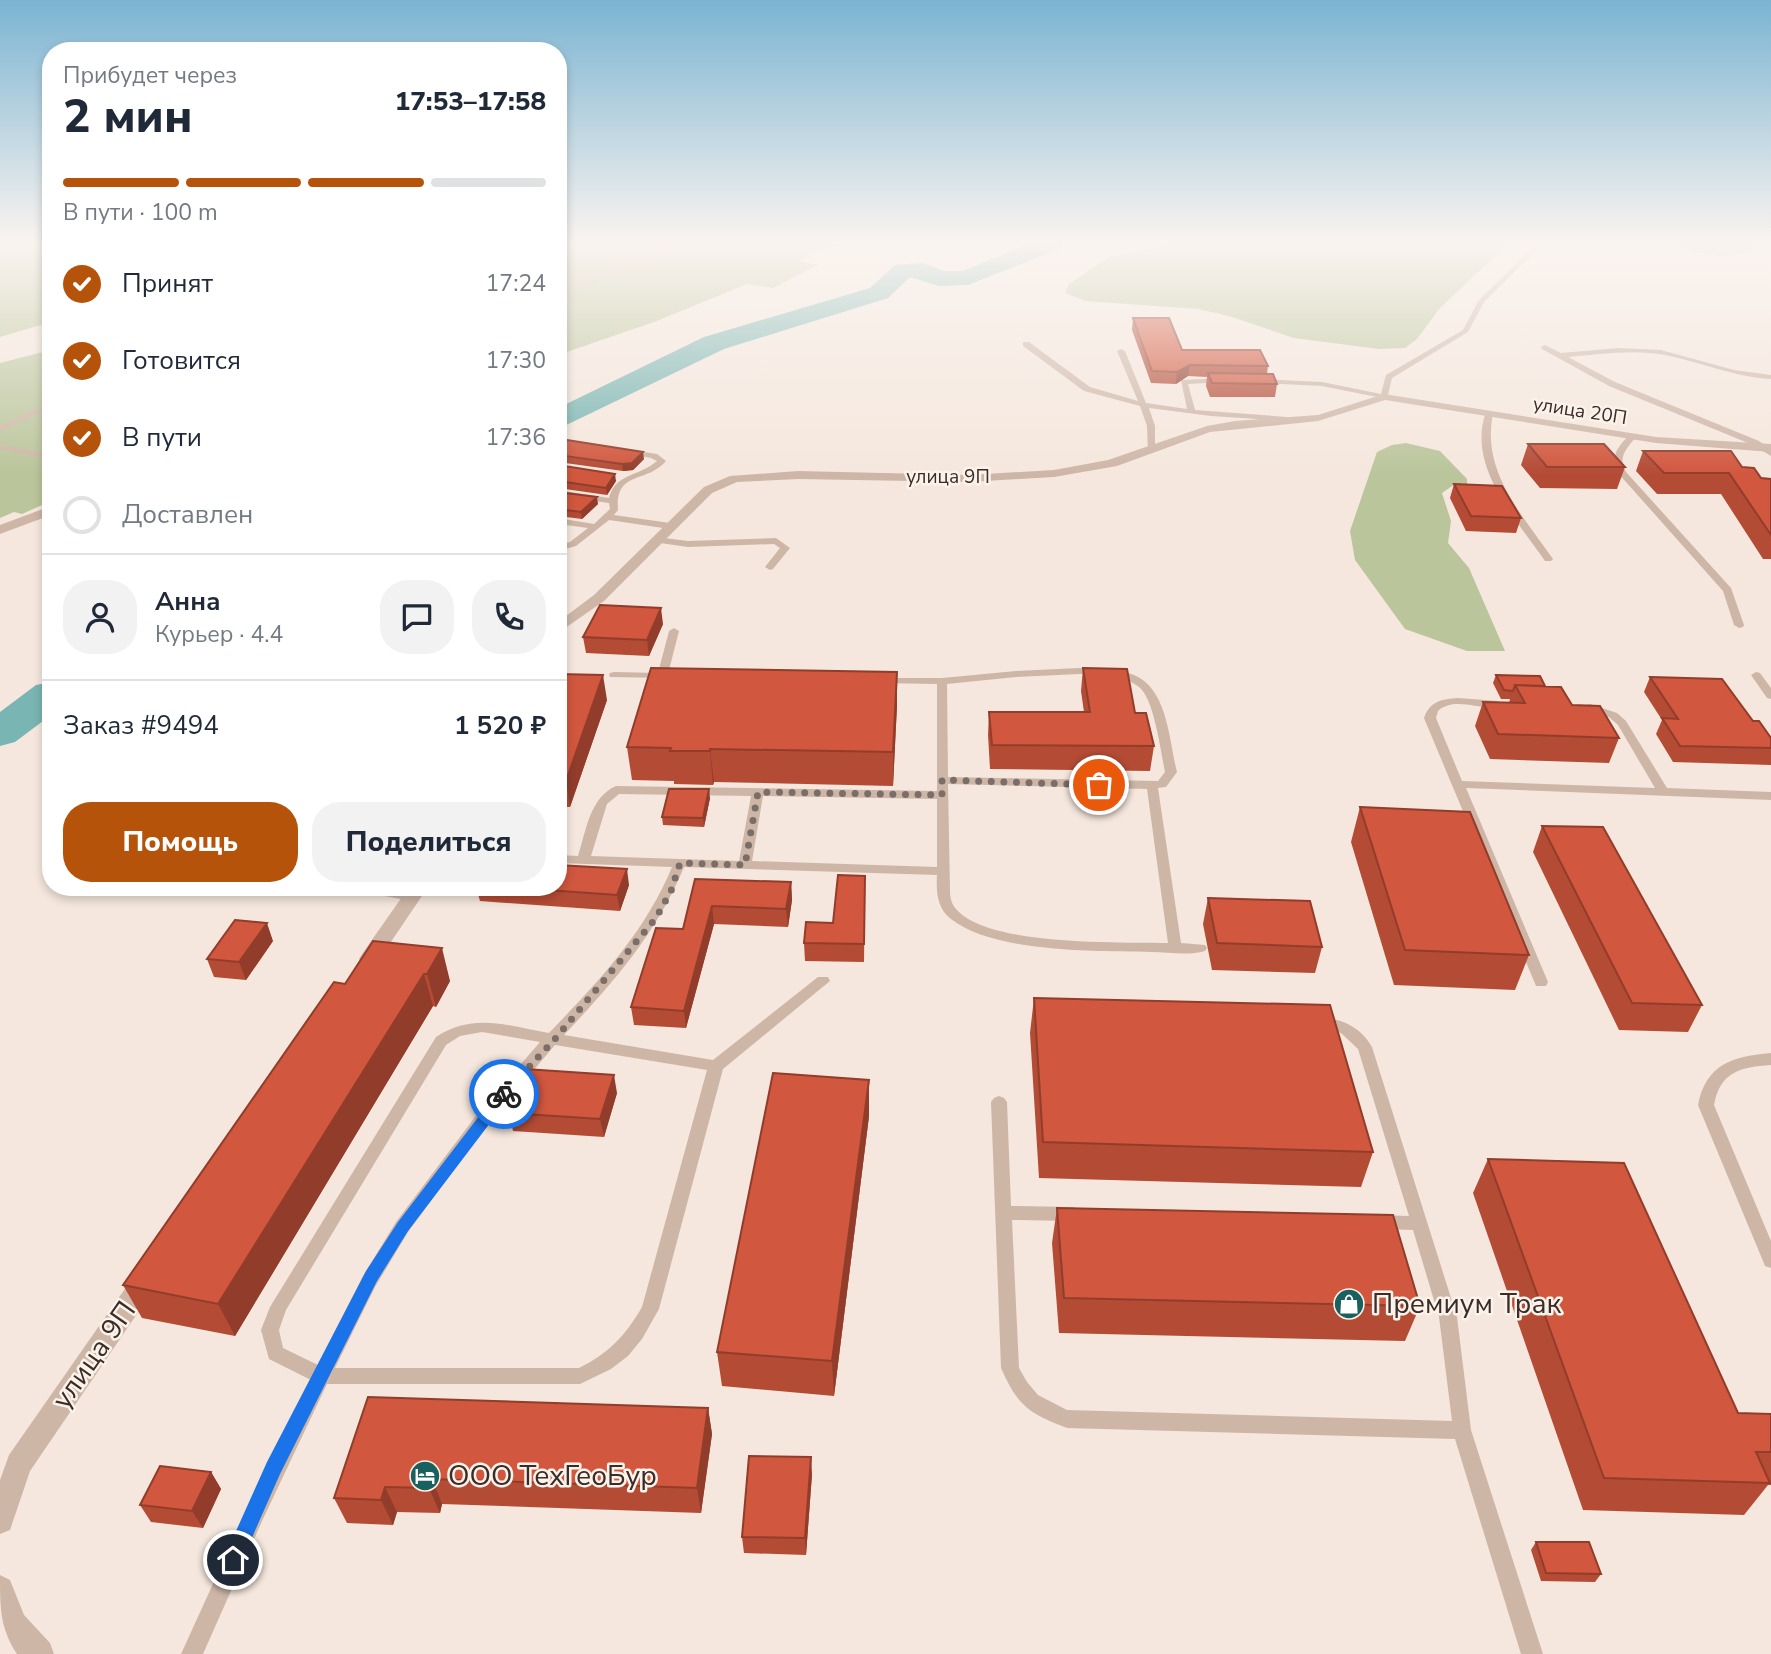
<!DOCTYPE html>
<html lang="ru">
<head>
<meta charset="utf-8">
<style>
  :root { --surface:#fff; --page:#f2f2f3; --text:#1f2937; --muted:#747a83; --line:#e0e1e3; --accent:#b45309 }
  body { margin:0; font-family:"Nunito Sans",sans-serif; background:var(--page); color:var(--text); height:100vh; display:flex; flex-direction:column; font-size:26px; white-space:nowrap }
  * { box-sizing:border-box; margin:0 }
  p { font-size:23px; color:var(--muted) }
  .icon { flex:none; width:38px; height:38px; fill:none; stroke:currentColor; stroke-width:2; stroke-linecap:round; stroke-linejoin:round }
  .map { position:relative; flex:1; overflow:hidden }
  .drawer { position:absolute; left:42px; top:42px; width:525px; height:854px; display:flex; flex-direction:column; background:var(--surface); border-radius:28px; box-shadow:0 4px 10px #0003 }
  .drawer>* { flex:none }
  .pin { position:absolute; display:grid; place-items:center; width:60px; height:60px; color:#fff; margin:-30px; border:4px solid #fff; border-radius:50%; box-shadow:0 2px 7px #0007 }
  .courier { position:absolute; display:grid; place-items:center; width:70px; height:70px; margin:-35px; border:5px solid #1a73e8; border-radius:50%; background:#fff; color:#222; box-shadow:0 2px 9px #0007 }
  .summary em { font-style:normal; font-weight:800 }
  .summary div { display:flex; flex-direction:column-reverse }
  .summary { display:flex; align-items:center; justify-content:space-between; height:119px; padding:0 21px }
  h1 { font-size:46px; font-weight:800; line-height:52px }
  .bar { display:grid; grid-template-columns:repeat(4,1fr); gap:10px 7px; align-content:center; height:84px; padding:0 21px }
  .bar i { height:9px; border-radius:5px; background:var(--line) }
  .bar .active { background:var(--accent) }
  .bar p { grid-column:span 4 }
  .line { display:flex; align-items:center; gap:18px; padding:0 21px; border-top:2px solid var(--line) }
  .line div { flex:1 }
  .round { display:grid; place-items:center; flex:none; width:74px; height:74px; border-radius:28px; background:var(--page) }
  ol { padding:0 21px; list-style:none }
  li { display:flex; align-items:center; gap:21px; height:77px }
  li p { margin-inline-start:auto }
  li .icon { padding:7px; border-radius:50%; background:var(--accent); color:#fff; stroke-width:4 }
  li:last-child { color:var(--muted) }
  li i { width:38px; height:38px; border:4px solid var(--line); border-radius:50% }
  .button { display:flex; gap:14px; margin-top:auto; padding:14px 21px }
  .button a { flex:1; height:80px; border-radius:28px; background:var(--accent); color:#fff; font-size:28px; font-weight:800; line-height:80px; text-align:center }
  .button a+a { background:var(--page); color:var(--text) }
  .map>svg:first-child { display:block }
  .green { fill:#bac59b }
  .lines { fill:none; stroke-linecap:round; stroke-linejoin:round }
  .river { fill:#79b5b2; fill-rule:evenodd }
  .lane { fill:#ceb6a7; fill-rule:evenodd }
  .street { fill:#ceb6a7; fill-rule:evenodd }
  .wall { fill:#b44b35 }
  .shaded-wall { fill:#923d2b }
  .building { fill:#d1573e; stroke:#923d2b; stroke-width:2 }
  .route { fill:#1a73e8 }
  .done { stroke:#7b6d67; stroke-width:7; stroke-dasharray:0 12.6 }
  .labels { text-anchor:middle; dominant-baseline:central; stroke-width:5; stroke-linejoin:round; paint-order:stroke }
  .far-street-label { font-size:19px; fill:#3a2c28; stroke:#fbf2ea }
  .near-poi-label { font-size:28px; fill:#3a2c28; stroke:#fbf2ea; text-anchor:start }
  .near-street-label { font-size:28px; fill:#3a2c28; stroke:#fbf2ea }
</style>
</head>
<body>
<div class="map">
<svg width="1771" height="1654" viewBox="0 0 1771 1654">
  <rect width="100%" height="100%" fill="#f5e7dd"/>
  <path class="green" d="M 0,243 L 51,243 L 51,322 L 0,337 Z
    M 558,243 L 852,243 L 813,251 L 799,261 L 818,265 L 773,288 L 747,284 L 654,322 L 558,355 Z
    M 1178,243 L 1509,243 L 1440,308 L 1417,339 L 1405,348 L 1379,349 L 1294,338 L 1229,316 L 1198,309 L 1086,301 L 1065,293 L 1069,284 L 1109,257 Z
    M 1764,243 C 1743,260 1701,259 1678,244 Z
    M 51,350 L 51,501 L 22,514 L 14,512 L 0,518 L 0,363 Z
    M 1406,443 L 1440,451 L 1467,479 L 1467,484 L 1455,484 L 1442,493 L 1451,521 L 1448,543 L 1469,568 L 1505,651 L 1467,651 L 1405,629 L 1355,560 L 1350,531 L 1377,452 L 1392,445 Z"/>
  <g class="lines">
    <path class="river" d="M 1031,243 L 1065,243 L 1061,248 L 968,285 L 939,286 L 910,277 L 888,298 L 724,349 L 558,429 L 558,408 L 704,337 L 870,288 L 895,265 L 923,263 L 944,271 L 963,271 Z
      M 51,682 L 51,715 L 15,742 L 0,746 L 0,712 L 36,685 Z"/>
    <path class="lane" d="M 1537,243 L 1544,243 L 1484,302 L 1468,332 L 1392,378 L 1387,399 L 1322,386 L 1261,383 L 1257,381 L 1261,379 L 1322,382 L 1381,394 L 1386,375 L 1463,330 L 1479,300 Z
      M 1023,342 L 1029,342 L 1090,387 L 1138,401 L 1117,351 L 1121,349 L 1125,351 L 1146,403 L 1187,409 L 1181,380 L 1222,378 L 1225,378 L 1225,382 L 1188,384 L 1195,410 L 1287,417 L 1291,419 L 1287,421 L 1211,416 L 1149,408 L 1155,426 L 1155,451 L 1148,453 L 1147,426 L 1140,406 L 1084,391 L 1023,346 Z
      M 1545,345 L 1561,353 L 1618,348 L 1661,350 L 1734,370 L 1771,375 L 1771,379 C 1734,377 1701,362 1665,355 C 1633,349 1600,354 1568,357 L 1615,382 L 1759,441 L 1771,450 L 1771,456 L 1753,445 L 1609,386 L 1542,349 L 1541,347 Z
      M 51,402 L 51,407 L 0,431 L 0,426 Z
      M 1486,412 L 1493,414 C 1481,472 1522,514 1553,559 L 1551,561 L 1545,561 C 1517,520 1466,466 1486,412 Z
      M 1629,435 L 1636,437 C 1627,448 1617,457 1626,472 L 1731,588 L 1744,625 L 1743,627 L 1739,628 L 1734,625 L 1723,591 L 1618,473 C 1609,457 1618,447 1629,435 Z
      M 0,445 L 51,454 L 51,459 L 0,449 Z
      M 625,449 L 657,454 L 666,461 C 646,484 615,470 618,510 L 614,515 L 670,523 L 675,526 L 670,529 L 609,520 L 576,546 L 558,551 L 558,545 L 570,542 L 588,528 L 558,524 L 558,518 L 594,524 L 610,509 L 609,503 L 558,496 L 558,490 L 609,498 C 615,473 641,476 657,461 L 651,458 L 625,453 Z
      M 656,537 L 688,541 L 776,538 L 790,548 L 773,569 L 770,570 L 765,567 L 780,548 L 774,544 L 688,547 L 653,542 L 653,538 Z
      M 674,628 L 679,631 L 667,678 L 610,677 L 609,675 L 610,673 L 614,672 L 658,673 L 669,631 Z
      M 1079,668 C 1097,669 1117,668 1134,675 C 1168,689 1169,741 1177,772 L 1166,787 L 1158,788 L 1181,943 L 1205,945 L 1207,948 L 1205,951 C 1188,956 1168,952 1151,952 C 1097,951 994,953 951,919 C 937,909 936,891 937,875 L 684,867 C 657,933 612,984 564,1035 L 713,1060 L 818,977 L 828,977 L 830,981 L 723,1069 L 659,1309 L 642,1339 L 628,1356 L 611,1369 L 580,1384 L 327,1384 L 262,1521 L 203,1654 L 181,1654 L 248,1507 L 311,1380 L 269,1359 L 261,1330 L 270,1307 L 436,1037 C 474,1012 508,1026 549,1033 C 599,981 644,934 672,867 L 558,863 L 558,855 L 578,856 C 586,831 590,797 616,786 L 937,791 L 937,684 L 881,683 L 877,682 L 876,680 L 877,678 L 942,678 L 1016,671 ZM 1079,674 C 1099,675 1123,674 1139,687 C 1154,698 1161,753 1165,772 L 1158,781 L 948,777 L 947,684 L 1016,677 ZM 948,784 L 1147,789 L 1168,943 C 1120,942 989,946 957,910 C 951,904 950,897 950,890 ZM 619,794 L 751,796 L 739,861 L 591,856 L 607,804 ZM 763,796 L 937,799 L 937,867 L 752,861 ZM 482,1032 L 540,1042 L 475,1117 L 396,1222 L 363,1276 L 318,1365 L 283,1348 L 279,1330 L 286,1310 L 446,1045 L 460,1036 ZM 555,1045 L 707,1070 L 642,1307 C 626,1335 608,1354 579,1368 L 335,1368 L 375,1287 L 408,1232 L 486,1126 Z
      M 1756,672 L 1760,673 L 1771,688 L 1771,699 L 1767,698 L 1751,675 Z
      M 1458,698 L 1498,701 L 1503,704 C 1487,715 1457,694 1438,711 L 1436,718 L 1462,781 L 1655,788 L 1618,725 L 1609,717 L 1586,709 L 1585,707 L 1586,705 L 1590,704 L 1617,713 L 1626,721 L 1667,788 L 1771,792 L 1771,800 L 1466,788 L 1548,982 L 1546,986 L 1536,986 L 1424,718 C 1430,701 1442,699 1458,698 Z
      M 351,887 C 368,887 405,885 418,897 L 412,901 L 357,891 Z
      M 1320,1017 C 1342,1019 1361,1027 1372,1047 L 1457,1317 L 1471,1430 L 1543,1654 L 1521,1654 L 1455,1439 L 1067,1428 C 1028,1413 1018,1406 1001,1368 L 991,1102 L 994,1098 L 999,1096 L 1004,1098 L 1007,1102 L 1011,1206 L 1073,1207 L 1079,1209 L 1081,1214 L 1079,1219 L 1073,1221 L 1012,1220 L 1019,1368 L 1027,1382 L 1038,1395 L 1067,1410 L 1452,1421 L 1439,1317 L 1413,1230 L 1378,1229 L 1372,1227 L 1370,1222 L 1372,1217 L 1378,1215 L 1409,1216 L 1358,1049 L 1341,1033 L 1315,1026 L 1313,1022 L 1315,1018 Z
      M 1771,1053 L 1771,1065 C 1740,1067 1720,1072 1714,1105 L 1771,1241 L 1771,1268 L 1765,1266 L 1763,1261 L 1698,1105 C 1706,1064 1733,1056 1771,1053 Z"/>
    <path class="street" d="M 677,243 L 689,243 L 558,297 L 558,290 Z
      M 1384,394 L 1656,437 L 1771,444 L 1771,452 L 1656,443 L 1385,400 L 1318,421 L 1210,432 L 1117,466 L 1054,477 L 969,482 L 798,479 L 737,482 L 712,493 L 604,601 L 558,633 L 558,622 L 594,595 L 704,487 L 730,476 L 798,471 L 969,475 L 1054,470 L 1108,460 L 1207,426 L 1235,421 L 1318,415 Z
      M 51,506 L 51,515 L 0,534 L 0,525 Z
      M 409,887 L 428,887 L 376,964 L 362,964 L 359,959 L 362,954 Z
      M 145,1270 L 154,1273 L 157,1281 L 154,1289 L 30,1471 L 10,1530 L 0,1534 L 0,1480 L 9,1455 L 136,1273 Z
      M 0,1575 L 10,1580 L 24,1615 L 50,1643 L 54,1654 L 17,1654 C 0,1628 0,1608 0,1575 Z"/>
  </g>
  <path class="wall" d="M 1133,318 L 1182,350 L 1268,366 L 1267,374 L 1277,384 L 1275,397 L 1210,397 L 1206,386 L 1207,377 L 1188,376 L 1176,384 L 1151,383 L 1132,330 Z
    M 1528,444 L 1625,467 L 1617,489 L 1540,488 L 1521,465 Z
    M 558,447 L 644,459 L 633,470 L 623,471 L 558,462 Z
    M 1643,451 L 1742,467 L 1761,478 L 1771,479 L 1771,559 L 1763,559 L 1721,494 L 1657,494 L 1636,471 Z
    M 558,465 L 616,481 L 607,495 L 558,488 Z
    M 1454,484 L 1521,518 L 1516,533 L 1466,531 L 1450,498 Z
    M 558,492 L 598,504 L 582,519 L 558,516 Z
    M 663,624 L 649,656 L 586,653 L 583,637 Z
    M 1083,668 L 1135,713 L 1154,746 L 1150,771 L 990,769 L 988,735 L 989,712 L 1084,712 L 1081,691 Z
    M 897,672 L 897,705 L 893,786 L 714,782 L 713,785 L 674,784 L 674,781 L 632,780 L 627,747 Z
    M 558,674 L 607,700 L 570,807 L 558,807 Z
    M 1496,675 L 1545,686 L 1619,738 L 1609,763 L 1490,759 L 1475,726 L 1483,702 L 1509,703 L 1510,699 L 1501,699 L 1493,683 Z
    M 1650,677 L 1753,721 L 1771,738 L 1771,765 L 1673,762 L 1656,734 L 1662,720 L 1644,692 Z
    M 710,798 L 704,827 L 663,825 L 662,817 Z
    M 1360,807 L 1529,955 L 1515,990 L 1394,985 L 1351,842 Z
    M 1542,826 L 1702,1005 L 1688,1032 L 1619,1030 L 1533,852 Z
    M 865,876 L 864,962 L 805,961 L 804,943 L 833,923 Z
    M 695,879 L 791,882 L 792,900 L 788,927 L 714,924 L 686,1028 L 634,1025 L 631,1007 L 683,929 Z
    M 629,885 L 620,911 L 480,901 L 476,887 L 558,887 Z
    M 1208,898 L 1322,947 L 1315,973 L 1212,970 L 1203,924 Z
    M 273,941 L 246,980 L 214,977 L 207,959 Z
    M 373,941 L 450,981 L 436,1007 L 433,1006 L 235,1336 L 142,1318 L 123,1285 L 345,984 Z
    M 1034,998 L 1373,1152 L 1361,1187 L 1039,1178 L 1030,1033 Z
    M 617,1093 L 604,1137 L 513,1131 L 509,1113 Z
    M 869,1116 L 834,1396 L 722,1386 L 717,1352 Z
    M 1488,1159 L 1738,1413 L 1771,1414 L 1771,1485 L 1768,1485 L 1744,1515 L 1583,1510 L 1473,1193 Z
    M 1057,1208 L 1420,1306 L 1405,1341 L 1059,1333 L 1052,1243 Z
    M 708,1408 L 712,1434 L 701,1513 L 442,1504 L 440,1513 L 397,1512 L 393,1525 L 347,1523 L 334,1498 Z
    M 211,1472 L 221,1489 L 203,1528 L 151,1522 L 140,1505 Z
    M 812,1474 L 806,1555 L 744,1553 L 742,1537 Z
    M 1536,1542 L 1601,1574 L 1595,1582 L 1541,1581 L 1531,1550 Z"/>
  <path class="shaded-wall" d="M 1190,365 L 1188,376 L 1176,384 L 1177,372 Z
    M 643,452 L 644,459 L 633,470 L 623,471 L 622,464 Z
    M 615,474 L 616,481 L 607,495 L 606,488 Z
    M 597,497 L 598,504 L 582,519 L 581,512 Z
    M 661,608 L 663,624 L 649,656 L 647,640 Z
    M 897,672 L 897,705 L 893,786 L 893,752 Z
    M 603,675 L 607,700 L 570,807 L 566,781 Z
    M 710,749 L 714,782 L 713,785 L 710,751 Z
    M 709,789 L 710,798 L 704,827 L 703,818 Z
    M 627,869 L 629,885 L 620,911 L 617,895 Z
    M 791,882 L 792,900 L 788,927 L 786,909 Z
    M 712,906 L 714,924 L 686,1028 L 684,1011 Z
    M 267,923 L 273,941 L 246,980 L 239,962 Z
    M 442,948 L 450,981 L 436,1007 L 427,974 Z
    M 424,974 L 433,1006 L 235,1336 L 218,1304 Z
    M 614,1075 L 617,1093 L 604,1137 L 600,1119 Z
    M 869,1080 L 869,1116 L 834,1396 L 832,1361 Z
    M 708,1408 L 712,1434 L 701,1513 L 697,1488 Z
    M 811,1457 L 812,1474 L 806,1555 L 805,1538 Z
    M 211,1472 L 221,1489 L 203,1528 L 192,1511 Z
    M 432,1479 L 442,1504 L 440,1513 L 429,1488 Z
    M 385,1487 L 397,1512 L 393,1525 L 381,1500 Z"/>
  <path class="building" d="M 1133,318 L 1169,318 L 1182,350 L 1260,350 L 1268,366 L 1190,365 L 1177,372 L 1152,371 Z
    M 1208,373 L 1273,374 L 1277,384 L 1212,383 Z
    M 567,440 L 643,452 L 632,463 L 622,464 L 558,455 L 558,447 Z
    M 1528,444 L 1604,444 L 1625,467 L 1547,467 Z
    M 1643,451 L 1731,451 L 1742,467 L 1754,468 L 1761,478 L 1771,479 L 1771,535 L 1729,473 L 1664,473 Z
    M 558,465 L 615,474 L 606,488 L 558,481 Z
    M 1454,484 L 1502,486 L 1521,518 L 1471,516 Z
    M 558,492 L 597,497 L 581,512 L 558,509 Z
    M 600,605 L 661,608 L 647,640 L 583,637 Z
    M 651,668 L 897,672 L 893,752 L 710,749 L 710,751 L 670,751 L 671,748 L 627,747 Z
    M 1083,668 L 1127,669 L 1135,713 L 1146,713 L 1154,746 L 992,745 L 989,712 L 1090,712 Z
    M 558,674 L 603,675 L 566,781 L 558,781 Z
    M 1496,675 L 1540,676 L 1545,686 L 1515,685 L 1513,691 L 1504,690 Z
    M 1650,677 L 1722,679 L 1753,721 L 1759,721 L 1771,738 L 1771,748 L 1680,746 L 1662,718 L 1678,719 Z
    M 1515,685 L 1561,687 L 1572,705 L 1600,706 L 1619,738 L 1498,734 L 1483,702 L 1525,703 Z
    M 669,789 L 709,789 L 703,818 L 662,817 Z
    M 1360,807 L 1470,812 L 1529,955 L 1405,950 Z
    M 1542,826 L 1603,827 L 1702,1005 L 1632,1003 Z
    M 558,865 L 627,869 L 617,895 L 503,887 L 558,887 Z
    M 838,875 L 865,876 L 864,944 L 804,943 L 806,922 L 833,923 Z
    M 695,879 L 791,882 L 786,909 L 712,906 L 684,1011 L 631,1007 L 656,928 L 683,929 Z
    M 1208,898 L 1310,901 L 1322,947 L 1217,943 Z
    M 235,920 L 267,923 L 239,962 L 207,959 Z
    M 373,941 L 442,948 L 427,974 L 424,974 L 218,1304 L 123,1285 L 334,982 L 345,984 Z
    M 1034,998 L 1330,1005 L 1373,1152 L 1043,1142 Z
    M 525,1069 L 614,1075 L 600,1119 L 509,1113 Z
    M 773,1073 L 869,1080 L 832,1361 L 717,1352 Z
    M 1488,1159 L 1624,1163 L 1738,1413 L 1771,1414 L 1771,1452 L 1756,1452 L 1770,1483 L 1604,1478 Z
    M 1057,1208 L 1393,1215 L 1420,1306 L 1064,1298 Z
    M 368,1397 L 708,1408 L 697,1488 L 432,1479 L 429,1488 L 385,1487 L 381,1500 L 334,1498 Z
    M 749,1456 L 811,1457 L 805,1538 L 742,1537 Z
    M 160,1466 L 211,1472 L 192,1511 L 140,1505 Z
    M 1536,1542 L 1589,1542 L 1601,1574 L 1546,1573 Z"/>
  <linearGradient id="sky" x2="0" y2="1"><stop stop-color="#7bb4d2"/><stop offset="0.51" stop-color="#faf4f0"/><stop offset="1" stop-color="#faf4f0" stop-opacity="0"/></linearGradient>
  <rect width="1771" height="475" fill="url(#sky)"/>
  <path class="route" d="M 504,1088 L 511,1094 L 509,1098 L 408,1231 L 377,1281 L 280,1474 L 239,1567 L 233,1570 L 226,1567 L 223,1560 L 267,1462 L 366,1271 L 398,1222 L 499,1090 Z"/>
  <g class="lines">
    <path class="done" d="M 504,1094 L 555,1039 L 656,918 L 671,891 L 680,863 L 745,865 L 758,792 L 942,795 L 942,780 L 1099,785"/>
  </g>
  <defs>
    <g id="shop-disc" transform="scale(1.575)"><circle r="9.5" fill="#19605f" stroke="#fbf2ea"/><path d="M-5-2.5h2.3a2.7 3.5 0 0 1 5.4 0H5L5.5 6h-11ZM-1.5-2.5h3a1.5 2.3 0 0 0-3 0Z" fill="#fff"/></g>
    <g id="hotel-disc" transform="scale(1.575)"><circle r="9.5" fill="#19605f" stroke="#fbf2ea"/><path d="M-6-4.5h1.5V1H6V5H4.5V3h-9V5H-6ZM-4 0a1.8 1.8 0 1 1 3.6 0ZM.5 0V-2.5h3Q6-2.5 6 0Z" fill="#fff"/></g>
  </defs>
  <g fill-rule="evenodd">
    <use href="#shop-disc" x="1349" y="1304"/>
    <use href="#hotel-disc" x="425" y="1476"/>
  </g>
  <g class="labels">
    <g class="far-street-label">
      <text transform="translate(1580 411) rotate(9)">улица 20П</text>
      <text x="948" y="477">улица 9П</text>
    </g>
    <g class="near-poi-label">
      <text x="1372" y="1304">Премиум Трак</text>
      <text x="448" y="1476">ООО ТехГеоБур</text>
    </g>
    <g class="near-street-label">
      <text transform="translate(94 1355) rotate(-55)">улица 9П</text>
    </g>
  </g>
</svg>
<div class="pin" style="left:1099px;top:785px;background:#ea580c"><svg class="icon" aria-label="bag" viewBox="0 0 24 24"><path d="M5 8h14l-1 12H6zM9 8a3 3 0 0 1 6 0"/></svg></div>
<div class="pin" style="left:233px;top:1560px;background:#1f2937"><svg class="icon" aria-label="home" viewBox="0 0 24 24"><path d="M3 11l9-7 9 7M6 9v11h12V9"/></svg></div>
<div class="courier" style="left:504px;top:1094px"><svg class="icon" aria-label="bike" viewBox="0 0 24 24"><circle cx="6" cy="16" r="4"/><circle cx="18" cy="16" r="4"/><path d="M6 16l4-8h5l3 8M10 8l3 8H6M13 5h3"/></svg></div>
<section class="drawer">
<div class="summary"><div><h1>2 мин</h1><p>Прибудет через</p></div><em>17:53–17:58</em></div>
<div class="bar"><i class="active"></i><i class="active"></i><i class="active"></i><i></i><p>В пути · 100 m</p></div>
<ol>
<li><svg class="icon" aria-label="check" viewBox="0 0 24 24"><path d="M5 12l5 5 9-10"/></svg>Принят<p>17:24</p></li>
<li><svg class="icon" aria-label="check" viewBox="0 0 24 24"><path d="M5 12l5 5 9-10"/></svg>Готовится<p>17:30</p></li>
<li><svg class="icon" aria-label="check" viewBox="0 0 24 24"><path d="M5 12l5 5 9-10"/></svg>В пути<p>17:36</p></li>
<li><i></i>Доставлен</li>
</ol>
<div class="line" style="height:126px"><a class="round"><svg class="icon" aria-label="person" viewBox="0 0 24 24"><circle cx="12" cy="8" r="4"/><path d="M4 21q1-7 8-7t8 7"/></svg></a><div><b>Анна</b><p>Курьер · 4.4</p></div><a class="round"><svg class="icon" aria-label="chat" viewBox="0 0 24 24"><path d="M4 5h16v11H9l-5 4z"/></svg></a><a class="round"><svg class="icon" aria-label="phone" viewBox="0 0 24 24"><path d="M5 4h4l2 5-3 2q2 4 5 5l2-3 5 2v4C11 20 4 13 5 4z"/></svg></a></div>
<div class="line" style="height:91px"><div>Заказ #9494</div><b>1 520 ₽</b></div>
<div class="button"><a>Помощь</a><a>Поделиться</a></div>
</section>
</div>
</body>
</html>
